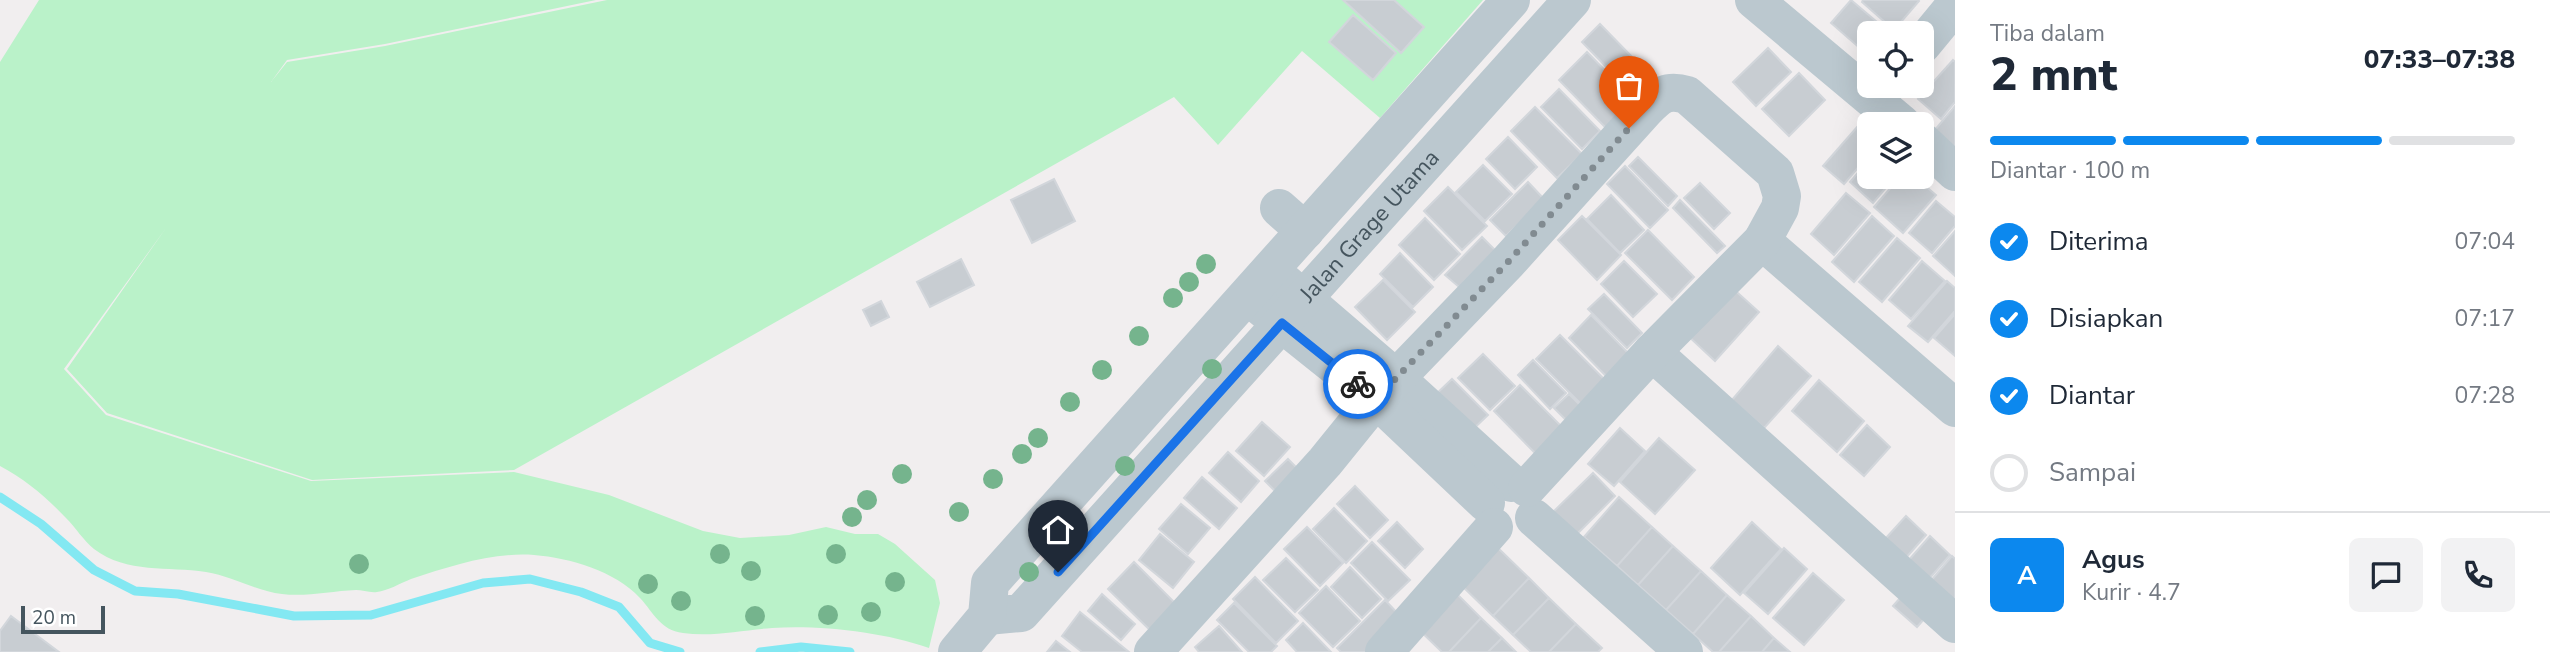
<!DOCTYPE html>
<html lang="id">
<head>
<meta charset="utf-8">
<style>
  :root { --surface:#fff; --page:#f2f2f3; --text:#1f2937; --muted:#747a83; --line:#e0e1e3; --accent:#0c88ee }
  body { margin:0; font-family:"Nunito Sans",sans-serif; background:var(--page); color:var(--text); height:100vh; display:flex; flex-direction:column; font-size:26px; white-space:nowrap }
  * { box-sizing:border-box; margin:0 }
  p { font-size:23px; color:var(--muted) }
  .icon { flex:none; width:38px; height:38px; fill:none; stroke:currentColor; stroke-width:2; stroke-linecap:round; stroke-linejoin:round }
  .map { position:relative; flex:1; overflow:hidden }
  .side { display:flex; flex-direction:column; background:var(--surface); width:595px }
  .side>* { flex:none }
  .controls { position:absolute; left:1857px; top:21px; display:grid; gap:14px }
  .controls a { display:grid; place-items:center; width:77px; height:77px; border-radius:10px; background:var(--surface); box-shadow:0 7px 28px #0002; font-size:35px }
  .scale { position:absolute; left:21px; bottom:18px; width:84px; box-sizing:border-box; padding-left:7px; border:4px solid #45555e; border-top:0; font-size:19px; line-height:24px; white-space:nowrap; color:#45555e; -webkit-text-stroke:5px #fff; paint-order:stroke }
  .pin { position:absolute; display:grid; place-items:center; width:60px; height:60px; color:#fff; margin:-72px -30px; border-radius:50% 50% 50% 0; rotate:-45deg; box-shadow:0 0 7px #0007 }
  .pin .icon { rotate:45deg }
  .courier { position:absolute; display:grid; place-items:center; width:70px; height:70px; margin:-35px; border:5px solid #1a73e8; border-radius:50%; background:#fff; color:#222; box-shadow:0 2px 9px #0007 }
  .head em { font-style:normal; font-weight:800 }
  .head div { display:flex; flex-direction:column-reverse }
  .head { display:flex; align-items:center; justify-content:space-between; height:119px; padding:0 35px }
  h1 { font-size:46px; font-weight:800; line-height:52px }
  .bar { display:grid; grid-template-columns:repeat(4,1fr); gap:10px 7px; align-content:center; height:84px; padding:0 35px }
  .bar i { height:9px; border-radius:5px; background:var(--line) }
  .bar .selected { background:var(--accent) }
  .bar p { grid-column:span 4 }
  .line { display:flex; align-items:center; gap:18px; padding:0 35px; border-top:2px solid var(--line) }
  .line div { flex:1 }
  .round { display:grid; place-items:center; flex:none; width:74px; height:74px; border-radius:10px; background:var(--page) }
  ol { padding:0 35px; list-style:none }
  li { display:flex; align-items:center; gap:21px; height:77px }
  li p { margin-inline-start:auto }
  li .icon { padding:7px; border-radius:50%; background:var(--accent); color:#fff; stroke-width:4 }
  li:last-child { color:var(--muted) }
  li i { width:38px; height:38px; border:4px solid var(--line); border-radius:50% }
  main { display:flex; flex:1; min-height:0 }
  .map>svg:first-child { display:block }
  .green { fill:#baf2c9 }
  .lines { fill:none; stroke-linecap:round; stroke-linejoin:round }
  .stream { stroke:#83e8f2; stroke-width:9 }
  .building { fill:#c8cdd2; stroke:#d2d6db; stroke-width:2 }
  .minor { stroke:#bbc8cf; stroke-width:38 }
  .tree { fill:#75b48d }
  .done { stroke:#818b91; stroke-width:7; stroke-dasharray:0 12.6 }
  .route { stroke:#1a73e8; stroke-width:9 }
  .labels { text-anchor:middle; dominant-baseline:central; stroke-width:7; stroke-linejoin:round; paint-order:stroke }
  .street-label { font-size:23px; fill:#45555e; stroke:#fff }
</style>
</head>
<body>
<main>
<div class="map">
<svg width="1955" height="652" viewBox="0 0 1955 652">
  <rect width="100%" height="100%" fill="#f1eeef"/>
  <path class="green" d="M 39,0 L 596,0 L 385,44 L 287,60 L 271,82 L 287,62 L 385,46 L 607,0 L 1483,0 L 1380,118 L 1302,51 L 1218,145 L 1174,97 L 514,470 L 312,480 L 107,413 L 67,369 L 166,228 L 64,369 L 106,415 L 311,481 L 514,472 L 609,495 L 703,531 L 740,538 L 789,535 L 826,527 L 855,534 L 878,534 L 895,544 L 935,580 L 940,603 L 929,648 C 883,632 821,625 772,628 C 743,630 713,637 683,633 C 660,630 654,613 640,598 C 615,571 570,558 534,555 C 492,552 451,566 411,579 C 401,583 387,591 377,592 C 370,593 362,590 356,590 C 331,591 306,597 282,594 C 256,591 232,576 206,572 C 168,566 127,574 94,549 C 83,540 76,528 66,518 C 46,497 25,479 0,466 L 0,62 Z"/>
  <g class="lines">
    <path class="stream" d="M 0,497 L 41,524 L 94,570 L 135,591 L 178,594 L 294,616 L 371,615 L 483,583 L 530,579 L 581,592 L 619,607 L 650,643 L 680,652
      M 760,652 L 801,647 L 850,652"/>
  </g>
  <path class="building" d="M 1343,0 L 1394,0 L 1424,27 L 1401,53 Z
    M 1851,0 L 1890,33 L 1869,33 L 1869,56 L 1831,23 Z
    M 1863,0 L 1918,0 L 1919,1 L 1894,30 L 1862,2 Z
    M 1353,15 L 1396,53 L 1373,80 L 1329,42 Z
    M 1600,24 L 1638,63 L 1620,81 L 1582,42 Z
    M 1768,48 L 1791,72 L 1756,106 L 1733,82 Z
    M 1587,52 L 1634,100 L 1606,128 L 1559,80 Z
    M 1953,60 L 1955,62 L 1955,102 L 1941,119 L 1918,99 Z
    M 1799,73 L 1825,100 L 1789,136 L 1762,109 Z
    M 1559,89 L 1600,131 L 1582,149 L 1541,107 Z
    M 1955,106 L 1955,150 L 1934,131 Z
    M 1535,107 L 1582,154 L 1557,178 L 1511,131 Z
    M 1858,126 L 1869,136 L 1869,155 L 1844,184 L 1823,166 Z
    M 1508,137 L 1537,167 L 1515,189 L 1486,159 Z
    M 1638,157 L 1677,196 L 1668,206 L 1629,166 Z
    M 1869,160 L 1869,177 L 1895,177 L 1873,203 L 1850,182 Z
    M 1483,165 L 1512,194 L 1485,221 L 1456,192 Z
    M 1625,166 L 1668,210 L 1650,228 L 1607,184 Z
    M 1900,177 L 1915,177 L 1936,195 L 1903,233 L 1874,207 Z
    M 1054,179 L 1075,221 L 1032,243 L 1011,200 Z
    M 1528,182 L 1544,199 L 1506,236 L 1490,220 Z
    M 1700,183 L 1730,213 L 1714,229 L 1684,198 Z
    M 1448,187 L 1487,226 L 1462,250 L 1424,211 Z
    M 1846,193 L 1870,213 L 1834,255 L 1811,234 Z
    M 1611,195 L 1644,230 L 1620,253 L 1587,219 Z
    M 1680,200 L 1725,246 L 1717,253 L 1673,208 Z
    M 1936,201 L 1955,217 L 1955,226 L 1932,253 L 1909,233 Z
    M 1582,216 L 1621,255 L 1597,280 L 1558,240 Z
    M 1872,216 L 1894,236 L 1854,282 L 1832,262 Z
    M 1425,218 L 1460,254 L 1434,280 L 1399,245 Z
    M 1648,230 L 1694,277 L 1672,300 L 1625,253 Z
    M 1955,231 L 1955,276 L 1933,256 Z
    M 1482,237 L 1495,250 L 1459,287 L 1445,275 Z
    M 1897,238 L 1920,258 L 1882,302 L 1859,282 Z
    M 1400,253 L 1433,287 L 1413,307 L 1380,274 Z
    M 961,259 L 974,285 L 930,307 L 917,282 Z
    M 1624,261 L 1657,294 L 1633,317 L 1601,284 Z
    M 1922,261 L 1945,281 L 1911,319 L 1889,300 Z
    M 1383,280 L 1415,312 L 1387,340 L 1355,307 Z
    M 1947,281 L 1955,288 L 1955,311 L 1928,342 L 1908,326 Z
    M 1729,285 L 1759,312 L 1715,361 L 1686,334 Z
    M 1604,294 L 1642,333 L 1627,348 L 1588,309 Z
    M 881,301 L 889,317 L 871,326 L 863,310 Z
    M 1955,314 L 1955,356 L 1934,338 Z
    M 1591,315 L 1630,355 L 1607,377 L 1569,338 Z
    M 1560,335 L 1605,380 L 1581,404 L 1536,359 Z
    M 1778,346 L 1811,376 L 1764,428 L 1732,400 Z
    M 1483,354 L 1515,386 L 1490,410 L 1458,378 Z
    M 1533,360 L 1566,393 L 1550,409 L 1518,375 Z
    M 1452,379 L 1488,415 L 1468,434 L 1432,398 Z
    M 1819,380 L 1864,421 L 1837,452 L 1792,411 Z
    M 1520,385 L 1562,427 L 1535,453 L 1494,411 Z
    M 1569,394 L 1583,408 L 1569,423 L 1554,408 Z
    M 1262,422 L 1290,447 L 1264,476 L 1236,451 Z
    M 1867,425 L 1890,447 L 1864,476 L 1840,455 Z
    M 1620,428 L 1645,451 L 1614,486 L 1588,464 Z
    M 1659,438 L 1695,470 L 1655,514 L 1620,482 Z
    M 1228,452 L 1259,481 L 1241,502 L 1209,473 Z
    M 1288,459 L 1299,470 L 1277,493 L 1265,481 Z
    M 1593,473 L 1615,496 L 1574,537 L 1551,514 Z
    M 1202,477 L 1237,508 L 1219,529 L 1184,498 Z
    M 1355,486 L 1388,520 L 1370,538 L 1337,504 Z
    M 1619,497 L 1652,527 L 1617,566 L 1584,537 Z
    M 1181,504 L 1210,528 L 1188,554 L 1159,529 Z
    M 1334,508 L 1367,541 L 1346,563 L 1313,529 Z
    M 1906,516 L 1926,535 L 1897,568 L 1876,549 Z
    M 1397,522 L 1423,549 L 1405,568 L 1378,541 Z
    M 1752,522 L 1781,549 L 1740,595 L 1711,568 Z
    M 1307,527 L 1343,563 L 1320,586 L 1284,549 Z
    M 1652,527 L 1673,546 L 1638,585 L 1617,566 Z
    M 1160,534 L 1194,562 L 1173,588 L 1139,560 Z
    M 1930,536 L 1950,555 L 1921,588 L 1900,570 Z
    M 1372,542 L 1410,580 L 1388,601 L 1351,563 Z
    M 1673,546 L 1701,571 L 1666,610 L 1638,585 Z
    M 1497,547 L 1529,578 L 1493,616 L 1461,585 Z
    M 1784,548 L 1807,569 L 1768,614 L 1744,593 Z
    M 1952,556 L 1955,559 L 1955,598 L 1945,610 L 1923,590 Z
    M 1286,558 L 1318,590 L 1295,612 L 1263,580 Z
    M 1134,562 L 1179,607 L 1153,633 L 1108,589 Z
    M 1350,567 L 1381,599 L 1362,618 L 1331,587 Z
    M 1701,571 L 1727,595 L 1693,634 L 1666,610 Z
    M 1813,573 L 1844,600 L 1804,645 L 1773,618 Z
    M 1255,577 L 1298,621 L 1276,643 L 1233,599 Z
    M 1529,578 L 1549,598 L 1513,635 L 1493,616 Z
    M 1326,586 L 1360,621 L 1333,647 L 1299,613 Z
    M 1450,587 L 1481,618 L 1449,652 L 1442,652 L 1414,625 Z
    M 1909,588 L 1933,609 L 1917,627 L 1893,606 Z
    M 1102,594 L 1135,624 L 1121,640 L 1088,611 Z
    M 1727,595 L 1751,616 L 1719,652 L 1713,652 L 1693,634 Z
    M 1549,598 L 1576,624 L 1549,652 L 1531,652 L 1513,635 Z
    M 1385,600 L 1402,618 L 1369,652 L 1341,652 L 1337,648 Z
    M 1234,603 L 1277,646 L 1271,652 L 1249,652 L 1217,620 Z
    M 1080,612 L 1129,652 L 1082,652 L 1062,636 Z
    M 11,616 L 59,652 L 0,652 L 0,631 Z
    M 1751,616 L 1774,638 L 1762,652 L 1719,652 Z
    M 1481,618 L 1502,638 L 1488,652 L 1449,652 Z
    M 1303,623 L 1331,652 L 1297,652 L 1286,640 Z
    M 1576,624 L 1602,648 L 1598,652 L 1549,652 Z
    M 1219,626 L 1242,652 L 1199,652 L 1195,647 Z
    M 1502,638 L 1516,652 L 1488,652 Z
    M 1774,638 L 1790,652 L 1762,652 Z
    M 1056,641 L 1070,652 L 1047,652 Z"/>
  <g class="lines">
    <g class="minor">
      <path d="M 1754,0 L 1902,124"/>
      <path d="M 1922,45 L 1955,5"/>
      <path d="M 1922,141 L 1955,172"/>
      <path d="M 1279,208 L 1305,231"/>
      <path d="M 1762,241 L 1955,408"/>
      <path d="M 1285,283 L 1397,379 L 1511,483"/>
      <path d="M 1261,307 L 1376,399 L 1486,503"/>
      <path d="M 1652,352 L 1955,624"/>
      <path d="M 1534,518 L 1684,652"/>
      <path id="s1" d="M 987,616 L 1021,613 L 1572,0"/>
      <path d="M 957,652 L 987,616 L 990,583 L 1511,0"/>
      <path d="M 1153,652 L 1325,462 L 1376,399 L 1508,262 L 1646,109 C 1660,95 1667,89 1687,95 L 1775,173 L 1782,196 L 1780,208 L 1762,241 L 1652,352 L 1527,488"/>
      <path d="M 1384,652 L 1494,527"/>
    </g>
  </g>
  <g class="tree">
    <circle cx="1206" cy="264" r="10"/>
    <circle cx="1189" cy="282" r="10"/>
    <circle cx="1173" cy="298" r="10"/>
    <circle cx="1139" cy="336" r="10"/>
    <circle cx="1212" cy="369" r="10"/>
    <circle cx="1102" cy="370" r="10"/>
    <circle cx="1070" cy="402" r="10"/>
    <circle cx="1038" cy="438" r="10"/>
    <circle cx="1022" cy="454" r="10"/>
    <circle cx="1125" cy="466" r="10"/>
    <circle cx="902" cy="474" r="10"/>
    <circle cx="993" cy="479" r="10"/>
    <circle cx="867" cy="500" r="10"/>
    <circle cx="959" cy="512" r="10"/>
    <circle cx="852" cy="517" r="10"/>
    <circle cx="720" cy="554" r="10"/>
    <circle cx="836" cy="554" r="10"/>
    <circle cx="359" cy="564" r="10"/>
    <circle cx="751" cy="571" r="10"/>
    <circle cx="1029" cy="572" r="10"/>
    <circle cx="895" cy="582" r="10"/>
    <circle cx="648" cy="584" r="10"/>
    <circle cx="681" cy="601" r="10"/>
    <circle cx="871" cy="612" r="10"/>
    <circle cx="828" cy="615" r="10"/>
    <circle cx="755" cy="616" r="10"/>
  </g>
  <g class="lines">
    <path class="done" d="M 1358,384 L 1376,399 L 1508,262 L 1629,128"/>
    <path class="route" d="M 1058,572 L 1282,323 L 1358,384"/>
  </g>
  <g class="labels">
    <g class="street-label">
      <text stroke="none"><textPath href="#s1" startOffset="555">Jalan Grage Utama</textPath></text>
    </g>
  </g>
</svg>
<div class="controls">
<a><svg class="icon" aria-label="locate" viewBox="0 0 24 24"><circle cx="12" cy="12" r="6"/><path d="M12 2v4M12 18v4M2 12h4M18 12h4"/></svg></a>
<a><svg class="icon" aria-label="layers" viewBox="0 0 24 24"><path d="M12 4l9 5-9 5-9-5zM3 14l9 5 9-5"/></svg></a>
</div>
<div class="scale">20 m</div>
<div class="pin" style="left:1629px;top:128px;background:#ea580c"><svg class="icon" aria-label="bag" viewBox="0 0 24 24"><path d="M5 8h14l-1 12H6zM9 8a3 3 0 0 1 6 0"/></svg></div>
<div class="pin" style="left:1058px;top:572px;background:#1f2937"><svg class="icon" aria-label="home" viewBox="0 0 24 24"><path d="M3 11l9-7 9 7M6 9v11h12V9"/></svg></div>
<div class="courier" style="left:1358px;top:384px"><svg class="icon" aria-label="bike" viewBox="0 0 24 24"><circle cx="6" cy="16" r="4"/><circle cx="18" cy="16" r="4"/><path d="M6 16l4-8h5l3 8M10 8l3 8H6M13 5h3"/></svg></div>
</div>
<section class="side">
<div class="head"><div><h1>2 mnt</h1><p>Tiba dalam</p></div><em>07:33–07:38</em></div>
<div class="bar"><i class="selected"></i><i class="selected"></i><i class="selected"></i><i></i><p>Diantar · 100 m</p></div>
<ol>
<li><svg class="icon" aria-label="check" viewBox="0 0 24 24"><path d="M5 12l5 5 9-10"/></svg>Diterima<p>07:04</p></li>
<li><svg class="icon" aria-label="check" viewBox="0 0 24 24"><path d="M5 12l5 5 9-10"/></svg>Disiapkan<p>07:17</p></li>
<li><svg class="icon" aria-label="check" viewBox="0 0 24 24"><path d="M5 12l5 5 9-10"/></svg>Diantar<p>07:28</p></li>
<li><i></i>Sampai</li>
</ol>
<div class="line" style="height:126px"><b class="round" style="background:var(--accent);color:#fff">A</b><div><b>Agus</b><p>Kurir · 4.7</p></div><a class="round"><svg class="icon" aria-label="chat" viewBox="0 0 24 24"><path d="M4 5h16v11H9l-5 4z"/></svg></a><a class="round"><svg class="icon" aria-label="phone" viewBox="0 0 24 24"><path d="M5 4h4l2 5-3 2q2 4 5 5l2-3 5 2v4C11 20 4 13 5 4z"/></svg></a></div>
</section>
</main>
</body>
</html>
